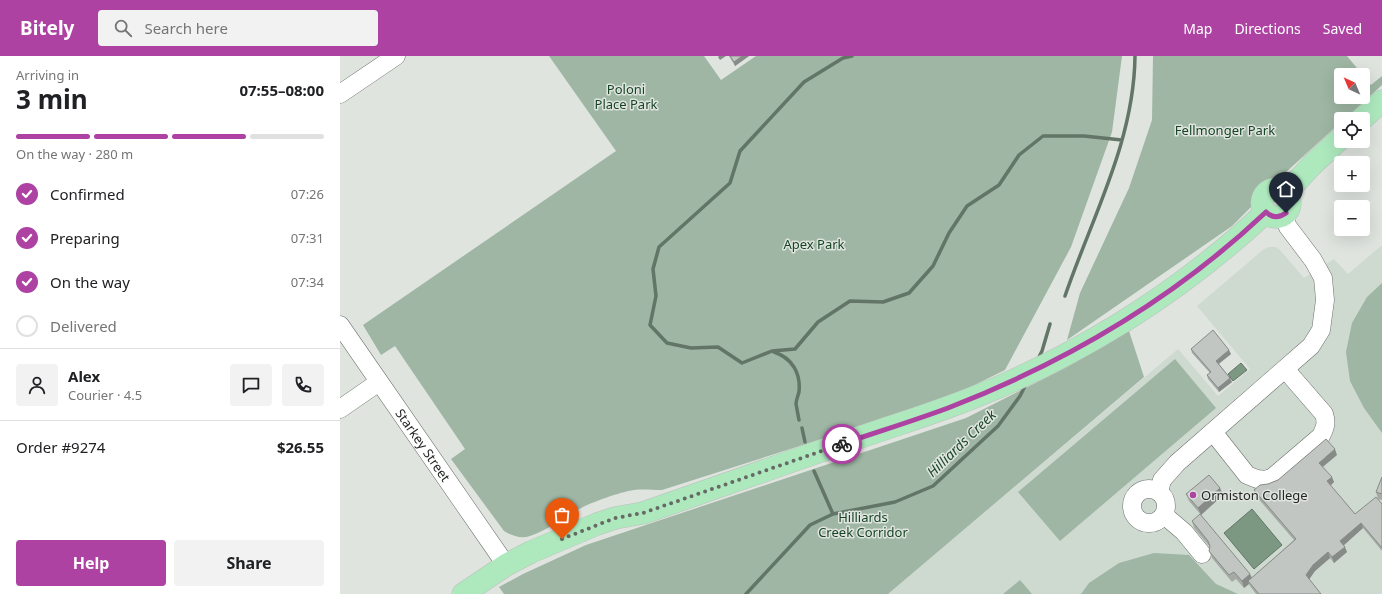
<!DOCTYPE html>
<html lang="en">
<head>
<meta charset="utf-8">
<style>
  :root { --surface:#fff; --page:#f2f2f2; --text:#202124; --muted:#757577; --line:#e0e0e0; --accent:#ad42a3 }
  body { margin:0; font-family:"Noto Sans",sans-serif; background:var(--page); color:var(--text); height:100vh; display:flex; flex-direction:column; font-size:15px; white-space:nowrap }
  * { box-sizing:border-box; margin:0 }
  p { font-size:13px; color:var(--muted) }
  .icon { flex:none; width:22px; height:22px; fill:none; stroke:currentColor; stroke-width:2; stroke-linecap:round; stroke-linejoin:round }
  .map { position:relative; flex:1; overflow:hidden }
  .details { display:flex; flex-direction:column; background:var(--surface); width:340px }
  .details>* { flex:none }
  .needle { width:26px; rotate:316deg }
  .controls { position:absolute; left:994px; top:12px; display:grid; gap:8px }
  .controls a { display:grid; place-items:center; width:36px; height:36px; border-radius:4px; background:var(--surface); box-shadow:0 4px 16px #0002; font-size:20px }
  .pin { position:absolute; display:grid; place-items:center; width:34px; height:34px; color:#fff; margin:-41px -17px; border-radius:50% 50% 50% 0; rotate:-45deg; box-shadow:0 0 4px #0007 }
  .pin .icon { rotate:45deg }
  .courier { position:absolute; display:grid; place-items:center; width:40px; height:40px; margin:-20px; border:3px solid #ad42a3; border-radius:50%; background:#fff; color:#222; box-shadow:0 1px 5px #0007 }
  .headline em { font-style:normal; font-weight:700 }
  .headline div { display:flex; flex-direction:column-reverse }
  .headline { display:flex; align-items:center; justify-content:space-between; height:68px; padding:0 16px }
  h1 { font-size:26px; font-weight:700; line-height:30px }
  .bar { display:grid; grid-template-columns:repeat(4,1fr); gap:6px 4px; align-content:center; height:48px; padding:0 16px }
  .bar i { height:5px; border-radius:3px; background:var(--line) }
  .bar .current { background:var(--accent) }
  .bar p { grid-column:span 4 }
  .line { display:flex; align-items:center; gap:10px; padding:0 16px; border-top:1px solid var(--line) }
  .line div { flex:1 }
  .round { display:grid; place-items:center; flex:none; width:42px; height:42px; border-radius:4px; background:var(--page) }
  ol { padding:0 16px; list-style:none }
  li { display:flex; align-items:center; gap:12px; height:44px }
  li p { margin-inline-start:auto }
  li .icon { padding:4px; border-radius:50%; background:var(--accent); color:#fff; stroke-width:4 }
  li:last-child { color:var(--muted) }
  li i { width:22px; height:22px; border:2px solid var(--line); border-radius:50% }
  .action { display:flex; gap:8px; margin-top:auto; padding:8px 16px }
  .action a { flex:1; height:46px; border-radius:4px; background:var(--accent); color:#fff; font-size:16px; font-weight:700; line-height:46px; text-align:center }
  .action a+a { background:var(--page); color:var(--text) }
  header { display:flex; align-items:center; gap:24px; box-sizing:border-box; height:56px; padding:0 20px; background:var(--accent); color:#fff }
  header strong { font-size:19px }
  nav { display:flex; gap:22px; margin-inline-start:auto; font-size:14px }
  .search { width:280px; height:36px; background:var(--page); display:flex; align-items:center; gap:10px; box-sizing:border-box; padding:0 14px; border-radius:4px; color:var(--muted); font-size:15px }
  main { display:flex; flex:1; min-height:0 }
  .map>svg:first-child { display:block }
  .built { fill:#cedad0 }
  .green { fill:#9eb6a3; fill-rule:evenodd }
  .water { fill:#7c9782; stroke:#627566 }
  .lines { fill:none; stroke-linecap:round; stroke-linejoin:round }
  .stream { stroke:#627566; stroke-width:3.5 }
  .minor-casing { stroke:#6a6f6b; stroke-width:19 }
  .major-casing { stroke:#bebebe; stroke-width:23 }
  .minor { stroke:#fff; stroke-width:18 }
  .major { stroke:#aee9be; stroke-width:22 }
  .wall { fill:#a6aaa7 }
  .shaded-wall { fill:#878b88 }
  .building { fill:#c1c6c2; stroke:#878b88 }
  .done { stroke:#666966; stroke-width:4; stroke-dasharray:0 7.2 }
  .route { stroke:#ad42a3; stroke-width:5 }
  .poi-dot { fill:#ad42a3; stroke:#dfe4df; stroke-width:1.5 }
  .labels { text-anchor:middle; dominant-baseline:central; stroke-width:3; stroke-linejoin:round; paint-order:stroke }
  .park-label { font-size:13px; fill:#164425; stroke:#dfe4df }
  .street-label { font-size:13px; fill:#252725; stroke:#dfe4df }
  .poi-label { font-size:13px; fill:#252725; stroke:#dfe4df; text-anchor:start }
  .water-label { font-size:14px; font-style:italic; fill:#1c492a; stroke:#dfe4df }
</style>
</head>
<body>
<header>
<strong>Bitely</strong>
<div class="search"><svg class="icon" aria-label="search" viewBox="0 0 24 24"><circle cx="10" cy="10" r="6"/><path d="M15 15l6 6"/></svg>Search here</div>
<nav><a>Map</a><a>Directions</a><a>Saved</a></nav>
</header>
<main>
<section class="details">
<div class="headline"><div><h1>3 min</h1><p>Arriving in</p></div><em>07:55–08:00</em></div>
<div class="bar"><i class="current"></i><i class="current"></i><i class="current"></i><i></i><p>On the way · 280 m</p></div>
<ol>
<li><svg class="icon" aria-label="check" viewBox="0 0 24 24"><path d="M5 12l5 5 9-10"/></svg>Confirmed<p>07:26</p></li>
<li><svg class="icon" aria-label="check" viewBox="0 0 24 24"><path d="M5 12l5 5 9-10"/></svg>Preparing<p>07:31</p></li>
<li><svg class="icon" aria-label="check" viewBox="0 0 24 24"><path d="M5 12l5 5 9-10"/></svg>On the way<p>07:34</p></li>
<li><i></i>Delivered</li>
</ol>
<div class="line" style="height:72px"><a class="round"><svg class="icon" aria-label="person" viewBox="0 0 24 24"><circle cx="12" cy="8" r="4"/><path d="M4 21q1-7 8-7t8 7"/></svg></a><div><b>Alex</b><p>Courier · 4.5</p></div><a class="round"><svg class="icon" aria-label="chat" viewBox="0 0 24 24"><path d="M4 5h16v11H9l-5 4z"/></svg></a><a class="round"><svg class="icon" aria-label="phone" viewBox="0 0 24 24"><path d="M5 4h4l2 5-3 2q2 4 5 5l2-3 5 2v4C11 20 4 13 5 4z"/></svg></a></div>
<div class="line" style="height:52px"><div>Order #9274</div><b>$26.55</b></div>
<div class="action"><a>Help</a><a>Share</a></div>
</section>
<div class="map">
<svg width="1042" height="538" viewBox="0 0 1042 538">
  <rect width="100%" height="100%" fill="#dfe4df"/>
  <path class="built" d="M 1042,189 L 1042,538 L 548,538 L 838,293 L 878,340 L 910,313 L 857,250 L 924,193 L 929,191 L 936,191 L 940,194 L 964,222 L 994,203 L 1008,218 Z"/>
  <path class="green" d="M 209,0 L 364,0 L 381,24 L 416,0 L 782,0 L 772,76 L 731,191 L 665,314 L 604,344 L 322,434 C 313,434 303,433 294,434 C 280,436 252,446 239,453 C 223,462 208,474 190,480 C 181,483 172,480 164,475 L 111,403 L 125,393 L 55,290 L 41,299 L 23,269 L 276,95 Z
    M 813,0 L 1007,0 L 1031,29 L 1042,20 L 1042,29 L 1005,63 L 1001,63 L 1001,66 L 945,117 L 892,170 L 727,284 L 740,237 L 789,132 L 812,64 ZM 1001,19 L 1023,19 L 1023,41 L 1001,41 Z
    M 1042,227 L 1042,377 L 1024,352 L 1010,325 L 1006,296 L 1012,267 L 1027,241 Z
    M 789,275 L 804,321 L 548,538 L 164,538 L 159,531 L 183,518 L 246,489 L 626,362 L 725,312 Z
    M 835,303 L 876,352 L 720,485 L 678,436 Z
    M 814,497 L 849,499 L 876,528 L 898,538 L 741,538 L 749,527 L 779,507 Z
    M 680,524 L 692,538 L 663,538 Z"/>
  <path class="water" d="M 901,307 L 907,314 L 893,325 L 888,318 Z
    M 912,453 L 942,489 L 914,513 L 884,477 Z"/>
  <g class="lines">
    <path class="stream" d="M 512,0 L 503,2 L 464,26 L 400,95 L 390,127 L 319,191 L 313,213 L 316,240 L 310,269 L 327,287 L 351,292 L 378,291 L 402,307 L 432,295 L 455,293 L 478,266 L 510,245 L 543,246 L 569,237 L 593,210 L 609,177 L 627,150 L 659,129 L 679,99 L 703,80 L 744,80 L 782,84
      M 725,240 C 752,161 794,86 795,0
      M 434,296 C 452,302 461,317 459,336 C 458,340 456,344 456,348 C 457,353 458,359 459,364
      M 698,303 L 702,295 L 710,268
      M 462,372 L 465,386
      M 474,415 L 493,458
      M 406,538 L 470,469 L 493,458 L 555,446 L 593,430 L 658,370 L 680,340 L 686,328"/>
    <g class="minor-casing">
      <g id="minor">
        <path d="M 0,38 L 56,0"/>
        <path id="s1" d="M 0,269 L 166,509"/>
        <path d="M 0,353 L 39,326"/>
        <path d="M 873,376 L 907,419 L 917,423 L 926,424 L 933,421 L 981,380 C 985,372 987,367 984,358 L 945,313"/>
        <circle cx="809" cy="450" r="17"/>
        <path d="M 819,436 L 822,424 L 837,407 L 971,290 L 981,274 L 985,244 L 983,222 L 973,204 L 948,171 L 943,160"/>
        <path d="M 824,459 L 844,476 L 862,498"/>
      </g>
    </g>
    <g class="major-casing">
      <path id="major" d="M 1022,63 L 1042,45
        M922 147a14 14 0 1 1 28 0a14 14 0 1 1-28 0Z
        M 946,137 L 972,109 L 1001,82
        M 123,538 L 166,509 L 191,496 L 257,468 L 275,462 L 303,457 C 375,432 447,407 518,382 C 561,367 605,354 647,336 C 749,293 845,232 926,156"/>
    </g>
    <use href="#minor" class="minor"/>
    <use href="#major" class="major"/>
  </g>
  <path class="wall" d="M 389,0 L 409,0 L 395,10 Z
    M 851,293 L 891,298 L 879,308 L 890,322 L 892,326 L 879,336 L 868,323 L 867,319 L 870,317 L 852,297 Z
    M 997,399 L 983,411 L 994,426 L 990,429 L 1015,458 L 1042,448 L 1042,495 L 1023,472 L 1003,489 L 1007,496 L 994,507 L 990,502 L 975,515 L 969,523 L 981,538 L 916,538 L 910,530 L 909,528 L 904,532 L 896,523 L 892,526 L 872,502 L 869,495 L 870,491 L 854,472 L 852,465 L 910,518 L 912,522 L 954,484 L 916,440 L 914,434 Z
    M 1042,421 L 1042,444 L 1038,443 L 1036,436 Z
    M 880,432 L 883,439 L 861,459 L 849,445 L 846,438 Z"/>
  <path class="shaded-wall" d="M 379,0 L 386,0 L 380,4 L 378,1 Z
    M 402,0 L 409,0 L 395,10 L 394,6 Z
    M 889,294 L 891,298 L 877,309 L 876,305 Z
    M 890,322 L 892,326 L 879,336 L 878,332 Z
    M 995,393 L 997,399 L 981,412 L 979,407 Z
    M 992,421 L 994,426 L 989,431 L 987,425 Z
    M 880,432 L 883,439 L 861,459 L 858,452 Z
    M 1021,467 L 1023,472 L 1002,491 L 1000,485 Z
    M 1005,491 L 1007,496 L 994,507 L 992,501 Z
    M 988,496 L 990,502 L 975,515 L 968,525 L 966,519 L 973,509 Z
    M 910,518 L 913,525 L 908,525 L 909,528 L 904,532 L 902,525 Z"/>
  <path class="building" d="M 390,0 L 402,0 L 394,6 Z
    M 873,274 L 889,294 L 876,305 L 890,322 L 878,332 L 867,319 L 871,316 L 851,293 Z
    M 986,383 L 995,393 L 979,407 L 992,421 L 987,425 L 1015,458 L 1036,441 L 1042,448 L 1042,492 L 1021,467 L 1000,485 L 1005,491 L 992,501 L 988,496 L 973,509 L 966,519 L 981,538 L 919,538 L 908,525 L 956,483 L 914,434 L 920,429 L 928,428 L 938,424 Z
    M 869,419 L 880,432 L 858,452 L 846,438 Z
    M 1042,421 L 1042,438 L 1036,436 Z
    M 860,458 L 910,518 L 902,525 L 894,516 L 889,519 L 869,495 L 870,490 L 868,485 L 852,465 Z"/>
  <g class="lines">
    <path class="done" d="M 222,483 L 275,462 L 303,457 L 502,388"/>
    <path class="route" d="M 502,388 C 537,376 573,365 608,352 C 724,307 835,242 926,156 C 932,162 939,162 946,157"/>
  </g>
  <circle class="poi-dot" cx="853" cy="439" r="4"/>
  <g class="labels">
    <g class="park-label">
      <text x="286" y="33">Poloni<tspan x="286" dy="15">Place Park</tspan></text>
      <text x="885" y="74">Fellmonger Park</text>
      <text x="474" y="188">Apex Park</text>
      <text x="523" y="461">Hilliards<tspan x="523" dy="15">Creek Corridor</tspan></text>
    </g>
    <g class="street-label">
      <text stroke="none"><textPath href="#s1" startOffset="146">Starkey Street</textPath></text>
    </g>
    <g class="poi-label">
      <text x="861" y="439">Ormiston College</text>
    </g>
    <g class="water-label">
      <text transform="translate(621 387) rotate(-44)">Hilliards Creek</text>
    </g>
  </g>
</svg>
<div class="controls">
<a><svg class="needle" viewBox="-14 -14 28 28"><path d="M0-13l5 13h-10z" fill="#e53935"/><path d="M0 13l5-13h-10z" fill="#757577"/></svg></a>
<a><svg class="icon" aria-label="locate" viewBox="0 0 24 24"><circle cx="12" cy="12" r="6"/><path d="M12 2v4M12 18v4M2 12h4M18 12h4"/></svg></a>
<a>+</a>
<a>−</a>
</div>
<div class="pin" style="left:222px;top:483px;background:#ea580c"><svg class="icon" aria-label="bag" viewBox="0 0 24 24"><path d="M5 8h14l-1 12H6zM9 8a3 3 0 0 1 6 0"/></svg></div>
<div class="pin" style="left:946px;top:157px;background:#1f2937"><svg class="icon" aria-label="home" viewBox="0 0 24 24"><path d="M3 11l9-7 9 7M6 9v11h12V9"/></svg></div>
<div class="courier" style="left:502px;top:388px"><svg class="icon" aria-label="bike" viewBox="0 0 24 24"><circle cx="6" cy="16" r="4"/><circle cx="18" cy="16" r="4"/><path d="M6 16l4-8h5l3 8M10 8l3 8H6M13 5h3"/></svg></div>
</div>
</main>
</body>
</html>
